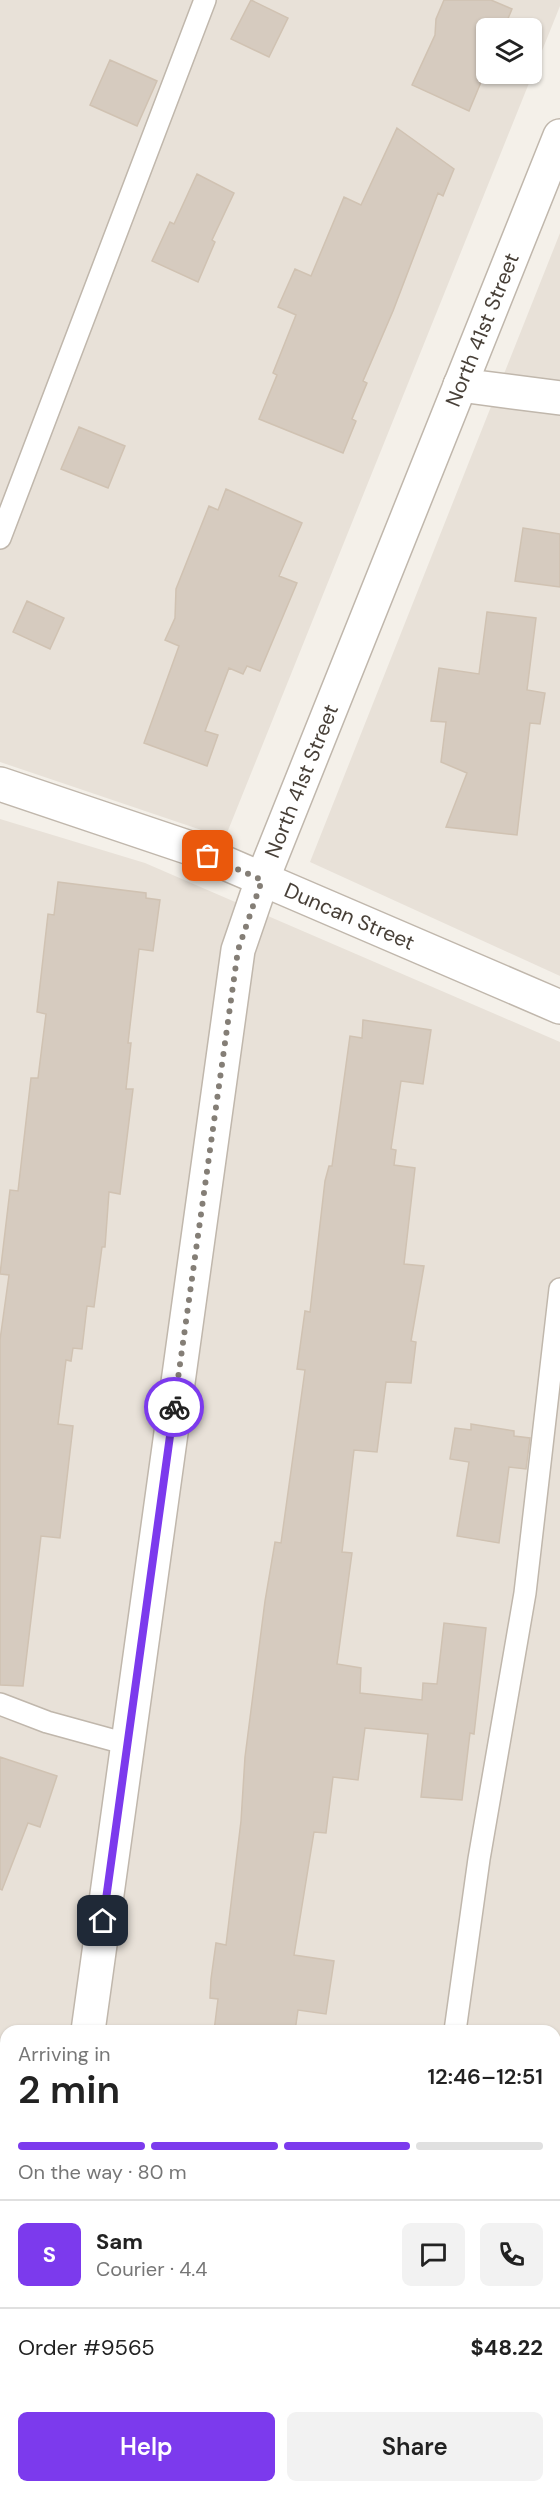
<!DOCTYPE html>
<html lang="en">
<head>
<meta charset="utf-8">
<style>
  :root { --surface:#fff; --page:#f2f2f2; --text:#222; --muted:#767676; --line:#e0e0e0; --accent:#7c3aed }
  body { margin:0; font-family:"DM Sans",sans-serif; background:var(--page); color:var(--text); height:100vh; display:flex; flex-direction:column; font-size:22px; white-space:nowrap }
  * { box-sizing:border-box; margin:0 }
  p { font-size:20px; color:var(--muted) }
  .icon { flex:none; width:33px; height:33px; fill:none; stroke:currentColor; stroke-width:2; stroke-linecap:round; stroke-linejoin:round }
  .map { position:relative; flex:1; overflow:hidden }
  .details { position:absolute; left:0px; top:2025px; width:561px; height:468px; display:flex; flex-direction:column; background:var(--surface); border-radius:18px 18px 0 0; box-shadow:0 2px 4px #0004 }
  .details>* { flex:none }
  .controls { position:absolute; left:476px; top:18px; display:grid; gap:12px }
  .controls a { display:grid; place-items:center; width:66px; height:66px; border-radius:9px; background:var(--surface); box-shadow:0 2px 4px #0004; font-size:30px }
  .pin { position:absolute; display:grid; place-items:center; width:51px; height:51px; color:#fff; margin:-26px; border-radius:12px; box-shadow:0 3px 9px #0006 }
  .courier { position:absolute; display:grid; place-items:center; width:60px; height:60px; margin:-30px; border:4px solid #7c3aed; border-radius:50%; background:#fff; color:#222; box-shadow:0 2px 8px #0007 }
  .summary em { font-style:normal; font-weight:600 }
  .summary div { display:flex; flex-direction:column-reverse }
  .summary { display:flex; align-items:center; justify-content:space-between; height:102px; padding:0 18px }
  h1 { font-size:39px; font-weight:600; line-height:45px }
  .bar { display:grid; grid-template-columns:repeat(4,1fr); gap:9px 6px; align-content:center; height:72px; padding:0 18px }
  .bar i { height:8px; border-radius:4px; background:var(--line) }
  .bar .active { background:var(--accent) }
  .bar p { grid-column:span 4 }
  .line { display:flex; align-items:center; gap:15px; padding:0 18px; border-top:2px solid var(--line) }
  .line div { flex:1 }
  .round { display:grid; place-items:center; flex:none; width:63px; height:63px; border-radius:9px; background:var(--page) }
  .button { display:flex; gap:12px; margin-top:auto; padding:12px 18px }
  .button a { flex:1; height:69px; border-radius:9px; background:var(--accent); color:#fff; font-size:24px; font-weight:600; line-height:69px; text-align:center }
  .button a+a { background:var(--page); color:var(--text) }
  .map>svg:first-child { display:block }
  .residential { fill:#e8e1d8; fill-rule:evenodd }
  .building { fill:#d6cbbf; stroke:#d0c2b2; stroke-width:1.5 }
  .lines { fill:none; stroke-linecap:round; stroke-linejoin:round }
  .service-casing { stroke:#c0b7ac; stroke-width:24 }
  .minor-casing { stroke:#c0b7ac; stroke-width:36 }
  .service { stroke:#fff; stroke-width:21 }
  .minor { stroke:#fff; stroke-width:33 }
  .done { stroke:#847e76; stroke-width:6; stroke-dasharray:0 10.8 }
  .route { stroke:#7c3aed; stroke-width:8 }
  .labels { text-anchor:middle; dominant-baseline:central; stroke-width:6; stroke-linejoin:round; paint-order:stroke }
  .street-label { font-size:21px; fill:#484038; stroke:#fff }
</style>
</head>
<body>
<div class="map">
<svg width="560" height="2493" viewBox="0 0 560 2493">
  <rect width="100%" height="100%" fill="#f4f0e9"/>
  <path class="residential" d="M 0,0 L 560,0 L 560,6 L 225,838 L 0,762 ZM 486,28 L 531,28 L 531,74 L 486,74 Z
    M 560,233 L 560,976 L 310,862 Z
    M 0,819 L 145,863 L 560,1042 L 560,2493 L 0,2493 ZM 6,2031 L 555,2031 L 555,2487 L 6,2487 Z"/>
  <path class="building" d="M 251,0 L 288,18 L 269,57 L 231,39 Z
    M 444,0 L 491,0 L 512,9 L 504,28 L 486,28 L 486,70 L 469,111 L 412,85 L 435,35 L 436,19 Z
    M 110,60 L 157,81 L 137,126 L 90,105 Z
    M 397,128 L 454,169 L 443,196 L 438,193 L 393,311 L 363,381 L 367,383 L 352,419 L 356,421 L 343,453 L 259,419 L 277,375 L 273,373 L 296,315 L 278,307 L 295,269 L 311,276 L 344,197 L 361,205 Z
    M 197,174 L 234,193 L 212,240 L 215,242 L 198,282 L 152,261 L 170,222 L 174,224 Z
    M 79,427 L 125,446 L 108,488 L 61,469 Z
    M 226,489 L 302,523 L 279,576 L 297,583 L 260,671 L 247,666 L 243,674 L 229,668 L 205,731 L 218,735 L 207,766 L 144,743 L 179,646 L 165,640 L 175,618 L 176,589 L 209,506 L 218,510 Z
    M 523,528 L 560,534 L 560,587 L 515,581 Z
    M 27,601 L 64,618 L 50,649 L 13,632 Z
    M 487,612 L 536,618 L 527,690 L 545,693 L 540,724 L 530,723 L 517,835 L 446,827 L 467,773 L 441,762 L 446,722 L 431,721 L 439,668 L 479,674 Z
    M 58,882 L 146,893 L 146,898 L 160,900 L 153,951 L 139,949 L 128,1043 L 131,1043 L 126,1089 L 133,1089 L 120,1194 L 109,1192 L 105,1247 L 102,1247 L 94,1307 L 87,1306 L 82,1349 L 73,1348 L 71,1361 L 66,1360 L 58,1424 L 73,1426 L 60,1538 L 41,1536 L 23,1686 L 0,1685 L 0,1340 L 9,1275 L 0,1274 L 10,1190 L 18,1191 L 31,1078 L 38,1078 L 46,1014 L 37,1012 L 48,914 L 54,915 Z
    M 363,1020 L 431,1030 L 423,1084 L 401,1081 L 391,1149 L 396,1150 L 394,1165 L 415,1168 L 404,1264 L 424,1266 L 411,1341 L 416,1342 L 411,1383 L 386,1382 L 377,1452 L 354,1450 L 342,1552 L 352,1553 L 337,1664 L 361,1668 L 360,1693 L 422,1700 L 423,1683 L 437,1684 L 444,1623 L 486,1628 L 474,1734 L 470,1733 L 462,1800 L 421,1797 L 428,1734 L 365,1728 L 358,1780 L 333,1777 L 326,1833 L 314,1832 L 294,1955 L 334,1961 L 326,2014 L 298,2010 L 295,2031 L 214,2031 L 218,1999 L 210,1998 L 211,1979 L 216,1943 L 226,1945 L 241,1821 L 245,1757 L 265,1601 L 275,1542 L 281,1543 L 305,1370 L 297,1369 L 305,1311 L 310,1312 L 325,1181 L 329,1166 L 332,1166 L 350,1036 L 362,1038 Z
    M 471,1424 L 514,1431 L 514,1436 L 530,1438 L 526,1469 L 509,1467 L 499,1543 L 457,1536 L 469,1462 L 450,1459 L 455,1428 L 471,1430 Z
    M 0,1757 L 57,1776 L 40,1827 L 28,1823 L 2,1890 L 0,1889 Z"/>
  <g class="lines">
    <g class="service-casing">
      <path id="service" d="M 0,538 L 205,0
        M 0,1704 L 47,1722 L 127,1744
        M 455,2031 L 479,1859 L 525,1593 L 560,1289
        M 396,2493 L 396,2487"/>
    </g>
    <g class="minor-casing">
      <g id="minor">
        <path d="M 460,385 L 560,398"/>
        <path id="s1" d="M 0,784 L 190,848 L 560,1007"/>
        <path id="s2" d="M 88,2031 L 238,950 L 262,880 L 560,136"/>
        <path d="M 0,2107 L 6,2109"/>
        <path d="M 555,2346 L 560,2348"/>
        <path d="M 25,2493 L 26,2487"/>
      </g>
    </g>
    <use href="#service" class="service"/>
    <use href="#minor" class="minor"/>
  </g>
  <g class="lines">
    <path class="done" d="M 174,1407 L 238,950 L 262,880 L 208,856"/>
    <path class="route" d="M 103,1921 L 174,1407"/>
  </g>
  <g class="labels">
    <g class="street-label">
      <text stroke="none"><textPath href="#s2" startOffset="1758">North 41st Street</textPath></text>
      <text stroke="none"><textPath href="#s2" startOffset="1272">North 41st Street</textPath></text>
      <text stroke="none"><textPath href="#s1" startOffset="374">Duncan Street</textPath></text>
    </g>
  </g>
</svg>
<div class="controls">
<a><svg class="icon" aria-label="layers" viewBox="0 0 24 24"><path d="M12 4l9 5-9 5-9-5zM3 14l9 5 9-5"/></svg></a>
</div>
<div class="pin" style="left:208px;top:856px;background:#ea580c"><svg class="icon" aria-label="bag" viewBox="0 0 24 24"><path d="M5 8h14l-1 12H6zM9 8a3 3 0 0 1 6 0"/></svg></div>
<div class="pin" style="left:103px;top:1921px;background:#1f2937"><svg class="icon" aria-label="home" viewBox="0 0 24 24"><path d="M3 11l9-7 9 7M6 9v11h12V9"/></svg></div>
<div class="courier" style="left:174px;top:1407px"><svg class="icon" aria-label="bike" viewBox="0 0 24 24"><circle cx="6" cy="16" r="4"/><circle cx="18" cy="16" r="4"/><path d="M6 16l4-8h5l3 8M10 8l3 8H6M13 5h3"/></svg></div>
<section class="details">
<div class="summary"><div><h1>2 min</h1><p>Arriving in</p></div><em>12:46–12:51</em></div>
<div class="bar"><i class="active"></i><i class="active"></i><i class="active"></i><i></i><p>On the way · 80 m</p></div>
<div class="line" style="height:108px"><b class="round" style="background:var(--accent);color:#fff">S</b><div><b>Sam</b><p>Courier · 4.4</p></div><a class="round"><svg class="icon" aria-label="chat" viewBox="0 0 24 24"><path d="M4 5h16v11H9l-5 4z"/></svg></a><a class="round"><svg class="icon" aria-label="phone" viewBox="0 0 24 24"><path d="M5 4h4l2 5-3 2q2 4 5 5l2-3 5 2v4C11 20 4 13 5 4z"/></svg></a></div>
<div class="line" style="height:78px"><div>Order #9565</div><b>$48.22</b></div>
<div class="button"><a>Help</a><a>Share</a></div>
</section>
</div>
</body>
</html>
